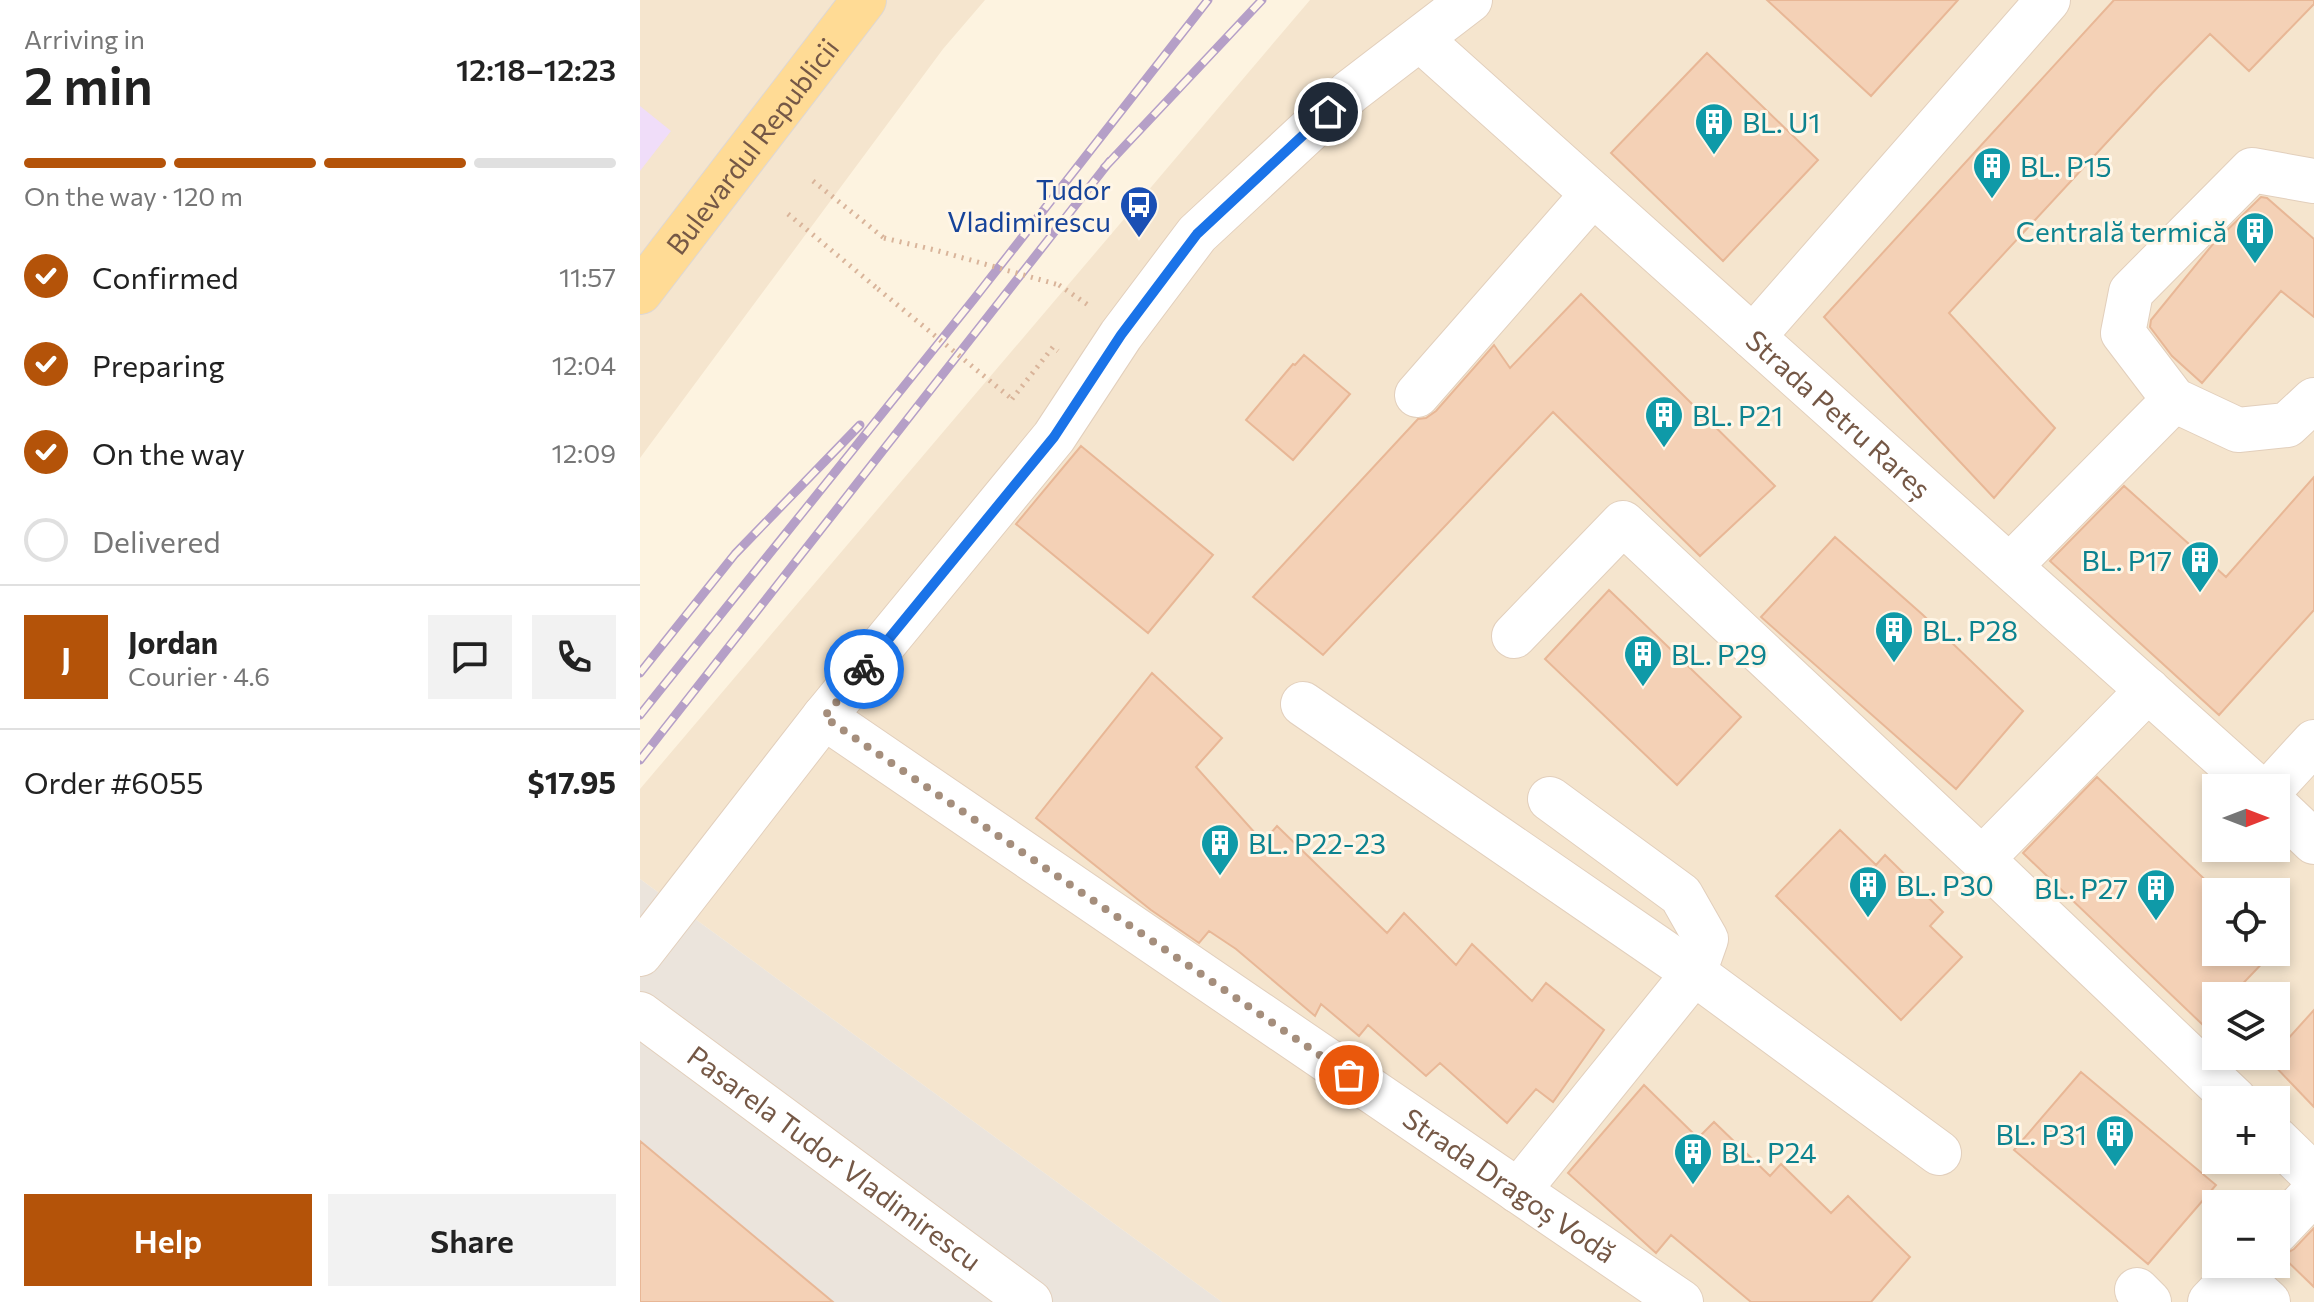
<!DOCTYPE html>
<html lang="en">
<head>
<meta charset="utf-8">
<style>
  :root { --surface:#fff; --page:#f2f2f2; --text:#222; --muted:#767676; --line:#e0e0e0; --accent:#b45309 }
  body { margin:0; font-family:Commissioner,sans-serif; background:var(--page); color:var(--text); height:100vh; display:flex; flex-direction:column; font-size:30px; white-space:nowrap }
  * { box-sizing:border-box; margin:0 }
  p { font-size:26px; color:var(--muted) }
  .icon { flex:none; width:44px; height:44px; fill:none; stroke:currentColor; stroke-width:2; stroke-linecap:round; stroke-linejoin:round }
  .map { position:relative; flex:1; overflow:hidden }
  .panel { display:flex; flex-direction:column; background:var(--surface); width:640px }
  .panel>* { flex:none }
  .needle { width:52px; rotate:90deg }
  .fabs { position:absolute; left:1562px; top:774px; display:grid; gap:16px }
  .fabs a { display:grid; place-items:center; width:88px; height:88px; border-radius:0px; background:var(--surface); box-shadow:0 4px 12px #0003; font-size:40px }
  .pin { position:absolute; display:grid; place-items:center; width:68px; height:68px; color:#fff; margin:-34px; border:4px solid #fff; border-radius:50%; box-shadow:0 2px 8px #0007 }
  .courier { position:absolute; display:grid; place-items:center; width:80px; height:80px; margin:-40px; border:6px solid #1a73e8; border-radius:50%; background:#fff; color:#222; box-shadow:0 2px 10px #0007 }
  .headline em { font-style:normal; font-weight:600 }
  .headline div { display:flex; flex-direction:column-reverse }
  .headline { display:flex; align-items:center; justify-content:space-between; height:136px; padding:0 24px }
  h1 { font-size:52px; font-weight:600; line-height:60px }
  .bar { display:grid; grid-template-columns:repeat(4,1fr); gap:12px 8px; align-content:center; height:96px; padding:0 24px }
  .bar i { height:10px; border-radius:6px; background:var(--line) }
  .bar .selected { background:var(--accent) }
  .bar p { grid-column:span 4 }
  .line { display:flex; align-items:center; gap:20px; padding:0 24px; border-top:2px solid var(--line) }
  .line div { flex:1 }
  .round { display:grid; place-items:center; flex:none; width:84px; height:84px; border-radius:0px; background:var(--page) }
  ol { padding:0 24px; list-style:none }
  li { display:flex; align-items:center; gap:24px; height:88px }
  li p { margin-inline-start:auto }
  li .icon { padding:8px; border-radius:50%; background:var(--accent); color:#fff; stroke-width:4 }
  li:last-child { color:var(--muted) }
  li i { width:44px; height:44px; border:4px solid var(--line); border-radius:50% }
  .button { display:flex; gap:16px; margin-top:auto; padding:16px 24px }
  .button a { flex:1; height:92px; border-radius:0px; background:var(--accent); color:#fff; font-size:32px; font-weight:600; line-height:92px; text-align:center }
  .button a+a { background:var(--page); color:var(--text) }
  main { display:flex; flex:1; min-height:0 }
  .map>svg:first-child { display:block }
  .residential { fill:#f5e5ce; fill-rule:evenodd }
  .industrial { fill:#ebe4dc }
  .education { fill:#f0ddf9 }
  .building { fill:#f4d1b6; stroke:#e8b796; stroke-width:2 }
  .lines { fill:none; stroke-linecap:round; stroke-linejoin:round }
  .minor-casing { stroke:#e2cfbc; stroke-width:46 }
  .major-casing { stroke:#ded7d3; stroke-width:46 }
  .path { stroke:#d9b49a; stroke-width:5; stroke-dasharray:2 6; stroke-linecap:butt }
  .minor { stroke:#fff; stroke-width:44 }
  .major { stroke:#ffdb95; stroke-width:44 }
  .rail-casing { stroke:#b59fc7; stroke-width:9 }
  .rail { stroke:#fff6e7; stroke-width:6; stroke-dasharray:18; stroke-linecap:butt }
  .path-bridge { stroke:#d9b49a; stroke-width:5; stroke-dasharray:2 6; stroke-linecap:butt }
  .done { stroke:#a58e7c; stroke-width:8; stroke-dasharray:0 14.4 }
  .route { stroke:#1a73e8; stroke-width:10 }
  .labels { text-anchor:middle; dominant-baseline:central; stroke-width:6; stroke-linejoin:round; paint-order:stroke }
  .culture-label { font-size:28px; fill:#0d838f; stroke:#fff6e7; text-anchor:start }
  .street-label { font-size:28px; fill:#755846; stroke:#fff6e7 }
  .transit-label { font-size:28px; fill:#164399; stroke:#fff6e7; text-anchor:end }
</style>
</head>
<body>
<main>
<section class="panel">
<div class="headline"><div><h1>2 min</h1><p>Arriving in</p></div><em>12:18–12:23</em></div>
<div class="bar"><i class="selected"></i><i class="selected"></i><i class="selected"></i><i></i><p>On the way · 120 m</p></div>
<ol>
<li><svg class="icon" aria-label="check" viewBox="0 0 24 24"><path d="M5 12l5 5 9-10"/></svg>Confirmed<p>11:57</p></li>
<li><svg class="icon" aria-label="check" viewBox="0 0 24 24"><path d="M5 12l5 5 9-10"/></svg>Preparing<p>12:04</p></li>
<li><svg class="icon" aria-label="check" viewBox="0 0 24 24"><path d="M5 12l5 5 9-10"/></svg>On the way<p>12:09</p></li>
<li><i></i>Delivered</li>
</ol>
<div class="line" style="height:144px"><b class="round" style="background:var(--accent);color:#fff">J</b><div><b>Jordan</b><p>Courier · 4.6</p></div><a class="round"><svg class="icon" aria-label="chat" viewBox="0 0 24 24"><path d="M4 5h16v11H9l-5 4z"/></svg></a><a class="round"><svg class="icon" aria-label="phone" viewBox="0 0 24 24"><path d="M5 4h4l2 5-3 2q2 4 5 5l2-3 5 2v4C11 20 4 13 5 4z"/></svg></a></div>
<div class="line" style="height:104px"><div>Order #6055</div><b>$17.95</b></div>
<div class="button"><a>Help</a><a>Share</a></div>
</section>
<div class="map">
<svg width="1674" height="1302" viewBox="0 0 1674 1302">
  <rect width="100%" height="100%" fill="#fdf3e0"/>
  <path class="residential" d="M 0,0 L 345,0 L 303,49 L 0,458 Z
    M 670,0 L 1674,0 L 1674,1302 L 582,1302 L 0,879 L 0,789 ZM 1576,788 L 1636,788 L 1636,848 L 1576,848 ZM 1576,892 L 1636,892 L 1636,952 L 1576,952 ZM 1576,996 L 1636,996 L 1636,1056 L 1576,1056 ZM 1576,1100 L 1636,1100 L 1636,1160 L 1576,1160 ZM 1576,1204 L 1636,1204 L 1636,1264 L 1576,1264 Z"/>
  <path class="industrial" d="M 0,879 L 582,1302 L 0,1302 Z"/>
  <path class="education" d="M 0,106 L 31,131 L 0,171 Z"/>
  <path class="building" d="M 1127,0 L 1318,0 L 1231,96 Z
    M 1474,0 L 1674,0 L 1674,4 L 1609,71 L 1570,34 L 1518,87 L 1309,313 L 1415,428 L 1354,498 L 1184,317 Z
    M 1067,53 L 1178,160 L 1083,261 L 971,153 Z
    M 1621,197 L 1627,198 L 1674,239 L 1674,317 L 1641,291 L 1562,383 L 1532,356 L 1510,327 L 1511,320 L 1573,244 Z
    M 941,294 L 1135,486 L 1060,556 L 913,412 L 683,655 L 613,597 L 778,419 L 786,418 L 796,411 L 854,345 L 870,368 Z
    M 664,355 L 710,394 L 653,460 L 606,420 L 653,364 L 655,365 Z
    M 441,446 L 573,555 L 508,633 L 376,524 Z
    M 1674,477 L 1674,610 L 1579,715 L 1410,561 L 1484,486 L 1586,577 Z
    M 1195,537 L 1283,615 L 1383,711 L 1316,789 L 1121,617 Z
    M 969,590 L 1101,717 L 1037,785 L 905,659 Z
    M 512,673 L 582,738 L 556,767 L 623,842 L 637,826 L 747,933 L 764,913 L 816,965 L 832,944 L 892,1001 L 906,983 L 964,1030 L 913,1102 L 896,1089 L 867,1123 L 800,1063 L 786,1076 L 728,1025 L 719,1036 L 681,1004 L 675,1016 L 596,949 L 569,931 L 559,943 L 511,910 L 396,818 Z
    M 1457,777 L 1578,892 L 1576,892 L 1576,952 L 1633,952 L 1591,996 L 1576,996 L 1576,1012 L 1564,1026 L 1383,853 Z
    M 1200,830 L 1236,865 L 1245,855 L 1303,912 L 1290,926 L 1322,957 L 1261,1020 L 1136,896 Z
    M 1674,1010 L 1674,1107 L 1629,1060 L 1633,1056 L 1636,1056 L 1636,1052 Z
    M 1441,1072 L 1576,1185 L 1508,1264 L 1374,1150 Z
    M 1004,1085 L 1058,1138 L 1074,1122 L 1130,1176 L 1141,1164 L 1191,1213 L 1208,1196 L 1270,1257 L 1231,1302 L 1111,1302 L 1031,1235 L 1016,1253 L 928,1173 Z
    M 0,1141 L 193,1302 L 0,1302 Z
    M 1674,1228 L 1674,1287 L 1642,1256 L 1654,1249 Z"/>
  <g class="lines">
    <g class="minor-casing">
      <g id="minor">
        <path id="s1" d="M 780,39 L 1617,788"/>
        <path d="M 1674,181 L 1612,170 L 1491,292 L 1483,333 L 1534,400 L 1598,430 L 1647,425 L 1674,400"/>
        <path d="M 1113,337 L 1408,0"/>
        <path d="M 777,395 L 953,194"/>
        <path d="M 1370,566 L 1534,400"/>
        <path d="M 874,636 L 983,523 L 1342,859"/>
        <path d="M 1508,690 L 1342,859 L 1595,1100"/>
        <path d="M 663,704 L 1054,973 L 1299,1153"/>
        <path id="s2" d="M 184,717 L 1041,1302"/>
        <path d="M 1632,788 L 1674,742"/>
        <path d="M 1636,806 L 1674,842"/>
        <path d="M 0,954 L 184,717 L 414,437 L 481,335 L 557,234 L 710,92 L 830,0"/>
        <path id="s3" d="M 0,1014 L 390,1302"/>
        <path d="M 1636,1139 L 1674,1176"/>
        <path d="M 878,1191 L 1054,973 L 1066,939 L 1041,895 L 910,799"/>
        <path d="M 1636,1232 L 1674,1192"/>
        <path d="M 1597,1274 L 1628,1302"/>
        <path d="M 1497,1290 L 1509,1302"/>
        <path d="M 1570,1302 L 1606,1264"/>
      </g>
    </g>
    <g class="major-casing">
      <g id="major">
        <path id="s4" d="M 0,292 L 224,0"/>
      </g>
    </g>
    <path class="path" d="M 173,181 L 244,238
      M 148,214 L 238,289
      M 419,285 L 451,307
      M 372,399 L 413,347 L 418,351"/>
    <use href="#minor" class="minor"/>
    <use href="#major" class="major"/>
    <g class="rail-casing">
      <path id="rail" d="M 464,168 L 622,0
        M 0,673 L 95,554 L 220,425
        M 0,715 L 334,299 L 568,0
        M 0,760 L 470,161"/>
    </g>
    <use href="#rail" class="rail"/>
    <path class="path-bridge" d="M 244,238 L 295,250 L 419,285
      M 238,289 L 372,399"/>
  </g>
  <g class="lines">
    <path class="done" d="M 224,669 L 184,717 L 709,1075"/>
    <path class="route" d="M 224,669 L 414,437 L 481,335 L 557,234 L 688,112"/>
  </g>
  <defs>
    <g id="building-pin" transform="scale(2)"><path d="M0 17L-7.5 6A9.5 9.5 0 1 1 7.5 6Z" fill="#0f9aa8" stroke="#fff6e7"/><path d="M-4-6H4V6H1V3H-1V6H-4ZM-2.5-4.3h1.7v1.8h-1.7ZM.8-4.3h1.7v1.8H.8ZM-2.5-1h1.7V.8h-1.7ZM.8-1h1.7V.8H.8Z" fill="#fff"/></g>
    <g id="bus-pin" transform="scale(2)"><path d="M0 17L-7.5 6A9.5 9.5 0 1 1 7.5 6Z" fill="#1a4fb4" stroke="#fff6e7"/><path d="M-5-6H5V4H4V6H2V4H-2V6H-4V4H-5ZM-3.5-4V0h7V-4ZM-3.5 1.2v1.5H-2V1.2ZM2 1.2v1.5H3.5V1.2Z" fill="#fff"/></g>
  </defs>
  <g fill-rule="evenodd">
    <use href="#building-pin" x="1074" y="122"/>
    <use href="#building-pin" x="1352" y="166"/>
    <use href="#bus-pin" x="499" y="205"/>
    <use href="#building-pin" x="1615" y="231"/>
    <use href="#building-pin" x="1024" y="415"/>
    <use href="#building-pin" x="1560" y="560"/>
    <use href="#building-pin" x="1254" y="630"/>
    <use href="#building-pin" x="1003" y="654"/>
    <use href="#building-pin" x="580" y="843"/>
    <use href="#building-pin" x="1228" y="885"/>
    <use href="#building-pin" x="1516" y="888"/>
    <use href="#building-pin" x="1475" y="1134"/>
    <use href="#building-pin" x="1053" y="1152"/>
  </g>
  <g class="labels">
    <g class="culture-label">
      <text x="1102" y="122">BL. U1</text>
      <text x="1380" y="166">BL. P15</text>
      <text x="1587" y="231" text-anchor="end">Centrală termică</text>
      <text x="1052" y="415">BL. P21</text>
      <text x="1532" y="560" text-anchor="end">BL. P17</text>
      <text x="1282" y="630">BL. P28</text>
      <text x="1031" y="654">BL. P29</text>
      <text x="608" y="843">BL. P22-23</text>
      <text x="1256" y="885">BL. P30</text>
      <text x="1488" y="888" text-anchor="end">BL. P27</text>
      <text x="1447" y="1134" text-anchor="end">BL. P31</text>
      <text x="1081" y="1152">BL. P24</text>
    </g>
    <g class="street-label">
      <text stroke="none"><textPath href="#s4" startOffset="184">Bulevardul Republicii</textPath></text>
      <text stroke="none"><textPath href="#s1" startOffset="562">Strada Petru Rareș</textPath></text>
      <text stroke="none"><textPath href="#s3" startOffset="242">Pasarela Tudor Vladimirescu</textPath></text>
      <text stroke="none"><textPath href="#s2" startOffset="830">Strada Dragoș Vodă</textPath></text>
    </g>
    <g class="transit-label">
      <text x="471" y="189">Tudor<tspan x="471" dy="32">Vladimirescu</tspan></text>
    </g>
  </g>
</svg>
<div class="fabs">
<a><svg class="needle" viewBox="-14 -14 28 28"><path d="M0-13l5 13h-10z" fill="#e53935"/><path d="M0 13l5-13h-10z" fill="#767676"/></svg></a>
<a><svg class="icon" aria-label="locate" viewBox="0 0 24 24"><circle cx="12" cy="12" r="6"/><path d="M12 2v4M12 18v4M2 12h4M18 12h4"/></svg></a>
<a><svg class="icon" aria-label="layers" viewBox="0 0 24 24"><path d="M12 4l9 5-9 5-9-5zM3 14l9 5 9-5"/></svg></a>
<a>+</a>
<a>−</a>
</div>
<div class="pin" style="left:709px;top:1075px;background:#ea580c"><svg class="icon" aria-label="bag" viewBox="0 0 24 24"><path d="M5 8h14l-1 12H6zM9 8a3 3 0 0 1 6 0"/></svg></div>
<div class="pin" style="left:688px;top:112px;background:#1f2937"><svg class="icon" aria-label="home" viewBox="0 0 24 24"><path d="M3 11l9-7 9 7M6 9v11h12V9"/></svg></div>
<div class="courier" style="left:224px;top:669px"><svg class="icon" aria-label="bike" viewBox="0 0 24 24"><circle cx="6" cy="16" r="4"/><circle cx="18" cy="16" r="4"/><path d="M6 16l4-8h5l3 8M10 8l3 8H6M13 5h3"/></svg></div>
</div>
</main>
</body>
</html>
